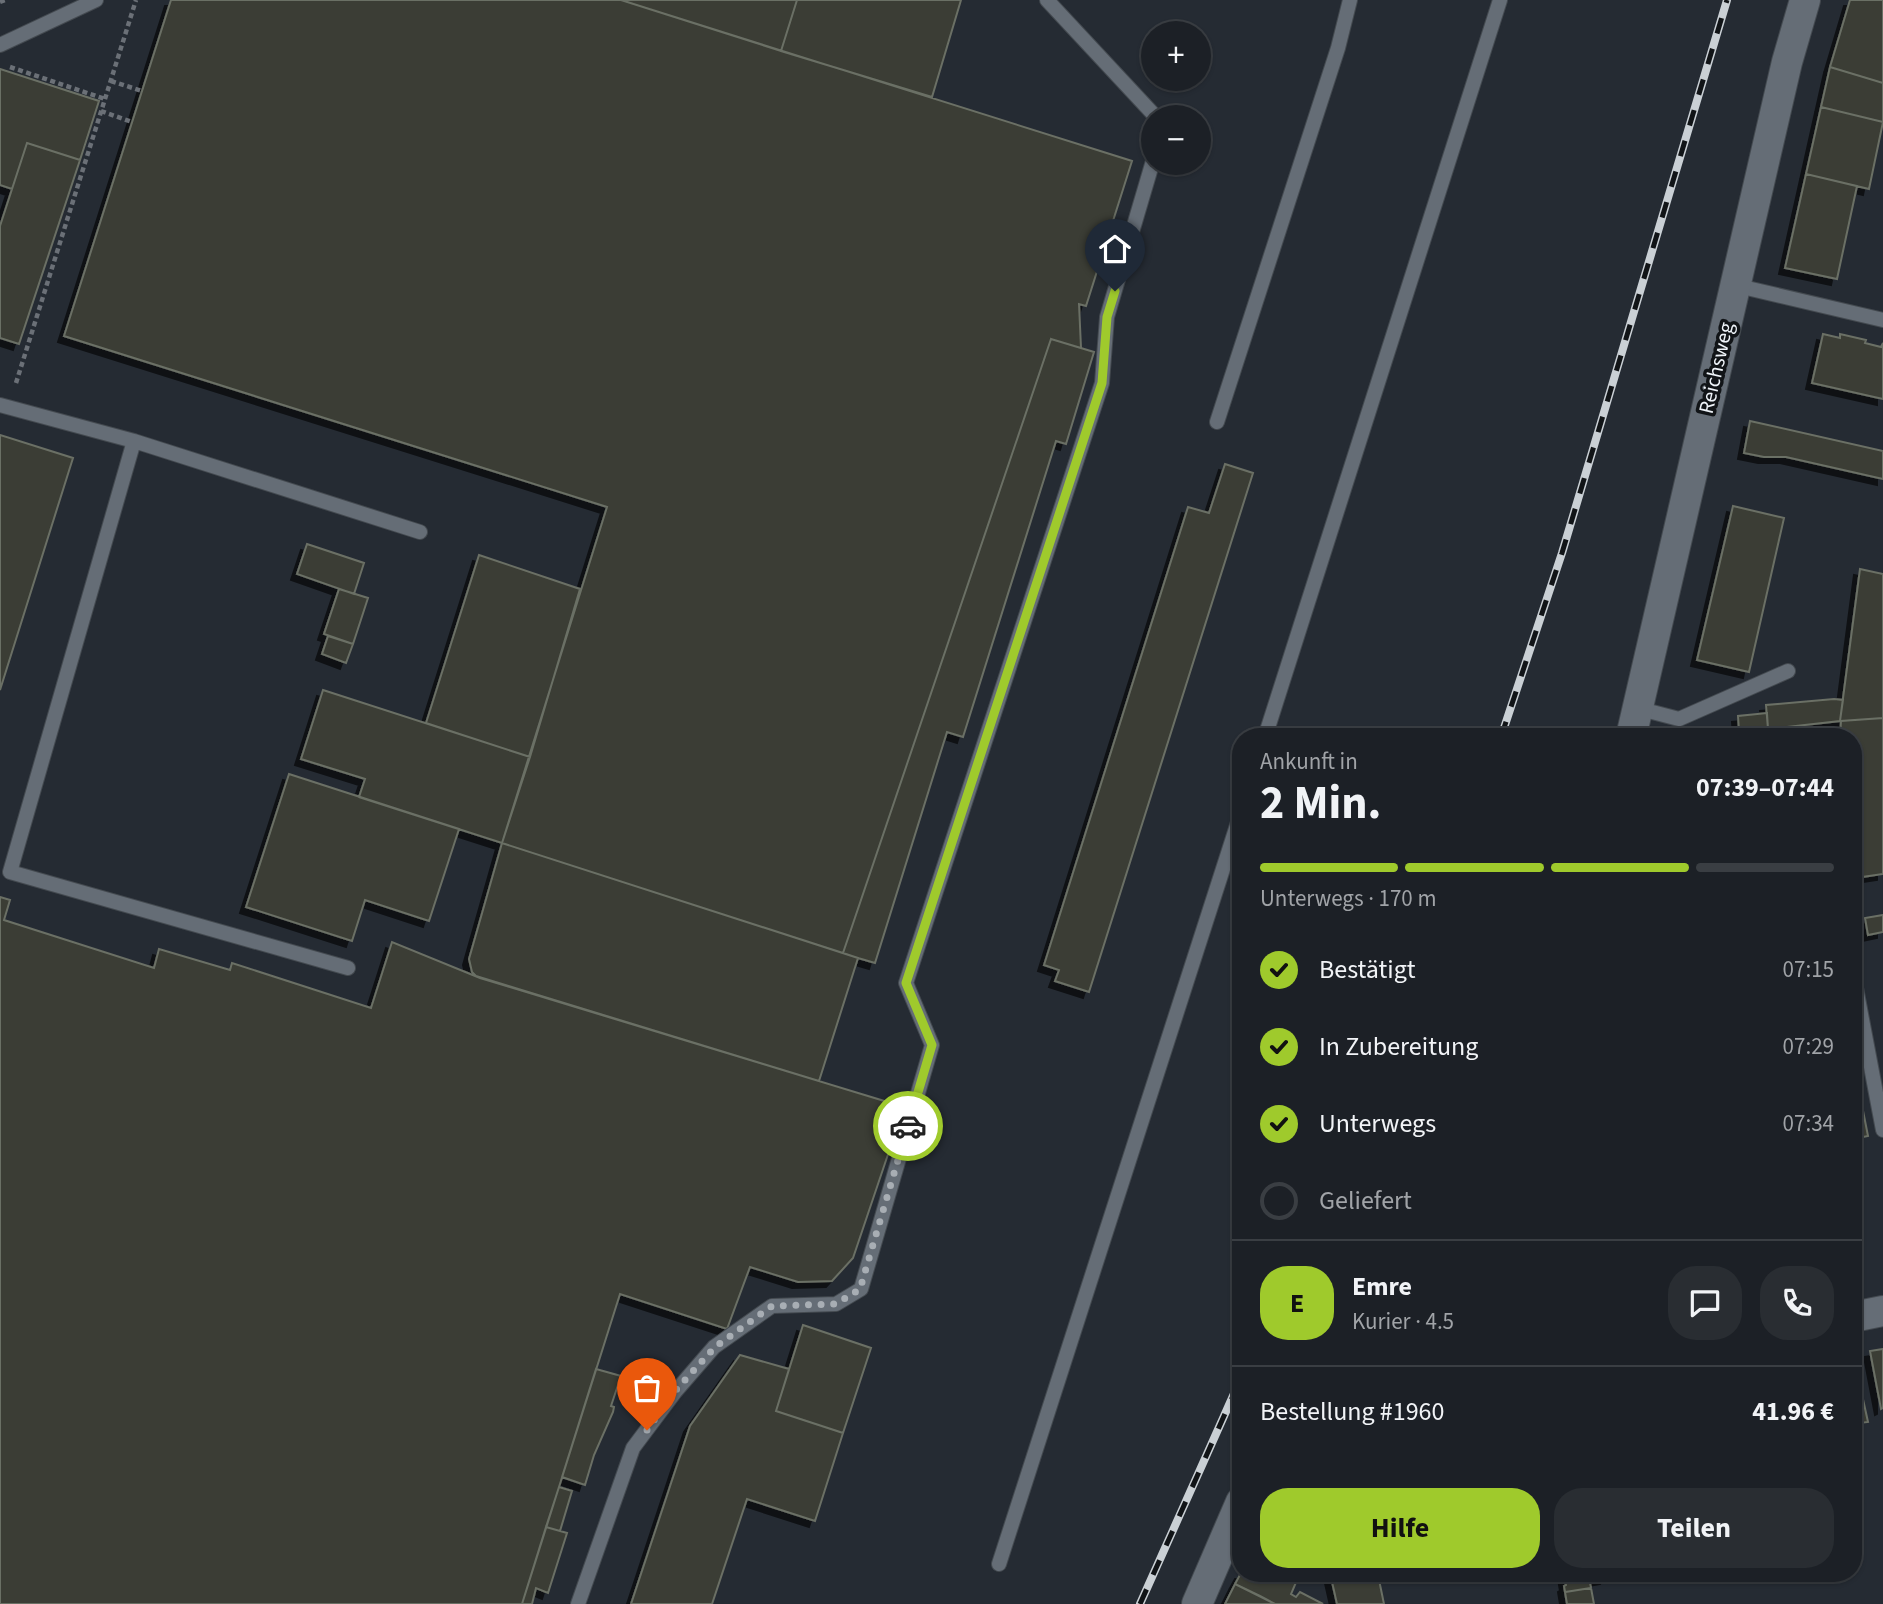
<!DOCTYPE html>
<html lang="de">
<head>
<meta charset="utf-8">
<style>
  :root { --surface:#1c2026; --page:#292d32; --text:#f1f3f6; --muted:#a0a3a7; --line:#3a3e43; --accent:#9fca2c }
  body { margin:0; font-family:"Source Sans 3",sans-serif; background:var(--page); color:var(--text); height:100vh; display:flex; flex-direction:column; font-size:26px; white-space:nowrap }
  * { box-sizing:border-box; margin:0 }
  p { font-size:23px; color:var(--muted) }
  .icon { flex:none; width:38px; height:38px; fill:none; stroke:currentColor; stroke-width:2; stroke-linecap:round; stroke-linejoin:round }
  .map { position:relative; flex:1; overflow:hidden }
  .panel { position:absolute; left:1232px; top:728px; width:630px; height:854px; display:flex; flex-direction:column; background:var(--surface); border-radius:28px; box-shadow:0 2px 5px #0004,0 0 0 2px var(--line) }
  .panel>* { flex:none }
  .tools { position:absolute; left:1141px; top:21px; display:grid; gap:14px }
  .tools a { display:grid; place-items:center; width:70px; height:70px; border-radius:50%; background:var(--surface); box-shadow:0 2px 5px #0004,0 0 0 2px var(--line); font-size:35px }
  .pin { position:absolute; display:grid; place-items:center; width:60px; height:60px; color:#fff; margin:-72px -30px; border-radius:50% 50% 50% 0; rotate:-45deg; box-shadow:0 0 7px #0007 }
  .pin .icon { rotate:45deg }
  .courier { position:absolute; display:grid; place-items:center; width:70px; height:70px; margin:-35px; border:5px solid #9fca2c; border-radius:50%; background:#fff; color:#222; box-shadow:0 2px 9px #0007 }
  .overview em { font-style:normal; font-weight:700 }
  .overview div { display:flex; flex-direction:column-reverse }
  .overview { display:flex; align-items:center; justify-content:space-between; height:119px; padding:0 28px }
  h1 { font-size:46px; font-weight:700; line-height:52px }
  .bar { display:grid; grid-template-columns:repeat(4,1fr); gap:10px 7px; align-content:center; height:84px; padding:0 28px }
  .bar i { height:9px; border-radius:5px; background:var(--line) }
  .bar .active { background:var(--accent) }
  .bar p { grid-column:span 4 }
  .line { display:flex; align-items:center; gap:18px; padding:0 28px; border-top:2px solid var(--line) }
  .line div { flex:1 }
  .round { display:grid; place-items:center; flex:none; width:74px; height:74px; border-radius:28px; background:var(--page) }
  ol { padding:0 28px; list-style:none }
  li { display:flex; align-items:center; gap:21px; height:77px }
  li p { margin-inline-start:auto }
  li .icon { padding:7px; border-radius:50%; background:var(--accent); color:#111; stroke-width:4 }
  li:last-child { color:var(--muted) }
  li i { width:38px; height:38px; border:4px solid var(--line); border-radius:50% }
  .cta { display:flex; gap:14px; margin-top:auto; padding:14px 28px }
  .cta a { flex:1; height:80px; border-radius:28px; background:var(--accent); color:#111; font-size:28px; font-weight:700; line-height:80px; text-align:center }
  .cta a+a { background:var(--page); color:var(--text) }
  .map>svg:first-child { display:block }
  .building { fill:#3a3d34; stroke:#6b6f65; stroke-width:2; filter:url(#shadow) }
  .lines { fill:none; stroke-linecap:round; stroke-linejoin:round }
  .service-casing { stroke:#444a50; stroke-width:16 }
  .minor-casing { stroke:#444a50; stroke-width:32 }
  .path { stroke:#6b7077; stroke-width:4.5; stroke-dasharray:5 3.5; stroke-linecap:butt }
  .service { stroke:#656d76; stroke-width:14 }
  .minor { stroke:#656d76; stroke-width:30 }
  .rail-casing { stroke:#cad0d5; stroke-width:8 }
  .rail { stroke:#111417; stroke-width:5; stroke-dasharray:16; stroke-linecap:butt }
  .done { stroke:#a8aeb4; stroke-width:7; stroke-dasharray:0 12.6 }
  .route { stroke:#9fca2c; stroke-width:9 }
  .labels { text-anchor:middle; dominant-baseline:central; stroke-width:7; stroke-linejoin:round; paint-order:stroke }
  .street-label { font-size:21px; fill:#eff4f9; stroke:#111417 }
</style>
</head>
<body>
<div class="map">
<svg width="1883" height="1604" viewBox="0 0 1883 1604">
  <defs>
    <filter id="shadow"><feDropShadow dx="-6" dy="6" stdDeviation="0" flood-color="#0009"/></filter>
  </defs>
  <rect width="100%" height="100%" fill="#252b33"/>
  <path class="building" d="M 171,0 L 621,0 L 1132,161 L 1086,306 L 1079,304 L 1081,348 L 1051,339 L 843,953 L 502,843 L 607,507 L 64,336 Z
    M 621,0 L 797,0 L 781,51 Z
    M 797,0 L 961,0 L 932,97 L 781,51 Z
    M 1850,0 L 1883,0 L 1883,83 L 1830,67 Z
    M 1830,67 L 1883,83 L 1883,122 L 1821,107 Z
    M 0,69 L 99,101 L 80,160 L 27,143 L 12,189 L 0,185 Z
    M 1821,107 L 1883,122 L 1869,189 L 1806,174 Z
    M 27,143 L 80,160 L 19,344 L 0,338 L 0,226 Z
    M 1806,174 L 1857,186 L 1837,279 L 1785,268 Z
    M 1823,334 L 1840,338 L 1840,334 L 1866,340 L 1865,343 L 1881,347 L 1883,343 L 1883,399 L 1812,383 Z
    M 1051,339 L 1094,352 L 1066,444 L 1056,441 L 963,737 L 947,732 L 875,963 L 858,958 L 843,953 Z
    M 1750,421 L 1883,451 L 1883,479 L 1786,457 L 1764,457 L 1744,453 Z
    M 0,435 L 73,458 L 0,690 Z
    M 1225,464 L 1253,473 L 1089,992 L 1055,981 L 1059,970 L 1044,965 L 1188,507 L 1209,513 Z
    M 1733,506 L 1784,518 L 1749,672 L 1697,660 Z
    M 307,544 L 364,563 L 354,594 L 297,574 Z
    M 479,555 L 580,589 L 530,757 L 426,723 Z
    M 1860,569 L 1883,574 L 1883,718 L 1840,721 Z
    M 339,589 L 368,598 L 353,644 L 324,634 Z
    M 328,636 L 353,644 L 346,663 L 322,654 Z
    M 323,690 L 530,757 L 502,843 L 359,797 L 365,779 L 301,759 Z
    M 1834,699 L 1843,700 L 1840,721 L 1768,729 L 1766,705 Z
    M 1767,713 L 1768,729 L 1739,731 L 1738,716 Z
    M 1883,718 L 1883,874 L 1862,877 L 1853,800 L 1853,737 L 1840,737 L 1841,721 Z
    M 289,774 L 459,829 L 429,921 L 365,900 L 352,941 L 246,907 Z
    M 502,843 L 858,958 L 819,1081 L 476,976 L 472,972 L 469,959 Z
    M 0,897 L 10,900 L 4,920 L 154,968 L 159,949 L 230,970 L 232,963 L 371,1008 L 392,942 L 480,978 L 904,1107 L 853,1258 L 832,1281 L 798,1282 L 750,1267 L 727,1329 L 620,1294 L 522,1604 L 0,1604 Z
    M 1883,915 L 1883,932 L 1868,935 L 1865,918 Z
    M 1853,1060 L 1868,1136 L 1853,1139 Z
    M 803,1325 L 871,1348 L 843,1433 L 776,1411 Z
    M 1883,1349 L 1883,1408 L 1881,1409 L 1870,1351 Z
    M 1853,1354 L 1868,1422 L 1860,1423 L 1859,1419 L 1853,1420 Z
    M 740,1355 L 789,1369 L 776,1411 L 843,1433 L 815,1521 L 747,1499 L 712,1604 L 631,1604 L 690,1426 Z
    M 596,1369 L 621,1376 L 611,1406 L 614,1407 L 613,1412 L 594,1455 L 585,1485 L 562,1477 Z
    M 559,1487 L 572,1491 L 560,1531 L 546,1527 Z
    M 546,1527 L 567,1533 L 548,1593 L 536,1588 L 532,1604 L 522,1604 Z
    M 1241,1573 L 1300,1573 L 1291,1594 L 1296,1597 L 1300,1592 L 1323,1604 L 1275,1604 L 1235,1584 Z
    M 1330,1573 L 1352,1573 L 1353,1580 L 1378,1575 L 1384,1604 L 1337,1604 Z
    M 1352,1573 L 1378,1573 L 1378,1575 L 1353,1580 Z
    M 1564,1573 L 1588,1573 L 1591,1588 L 1565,1592 L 1564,1586 L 1566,1585 Z
    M 1588,1573 L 1605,1573 L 1606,1578 L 1589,1581 Z
    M 1235,1584 L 1260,1596 L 1275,1604 L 1225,1604 Z
    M 1591,1588 L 1594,1604 L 1567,1604 L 1565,1592 Z"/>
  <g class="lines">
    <g class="service-casing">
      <path id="service" d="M 1047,0 L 1156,117
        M 0,45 L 96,0
        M 1734,285 L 1883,320
        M 0,405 L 134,441 L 420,532
        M 1217,422 L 1338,48 L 1350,0
        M 134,441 L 10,872 L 348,968
        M 1637,708 L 1679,719 L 1788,671
        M 1265,737 L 1500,0
        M 1853,972 L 1883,1130
        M 999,1564 L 1241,813
        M 578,1604 L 633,1448 L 675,1392 L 714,1347 L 772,1306 L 836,1304 L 861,1289 L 932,1045 L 906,983 L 1102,383 L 1107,317 L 1153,161"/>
    </g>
    <g class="minor-casing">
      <path id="minor" d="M 1631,737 L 1787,62 L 1805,0
        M 1853,1317 L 1883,1311
        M 1197,1604 L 1241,1502"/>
    </g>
    <path class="path" d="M 0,2 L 5,0
      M 10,67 L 105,99
      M 111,81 L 142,91
      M 101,111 L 132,122
      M 16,383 L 136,0"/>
    <use href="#service" class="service"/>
    <use href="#minor" class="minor"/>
    <g class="rail-casing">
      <path id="rail" d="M 1501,737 L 1562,553 L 1727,0
        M 1140,1604 L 1241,1378"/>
    </g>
    <use href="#rail" class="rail"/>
  </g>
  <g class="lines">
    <path class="done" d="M 647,1430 L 674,1392 L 715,1347 L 772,1306 L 836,1304 L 860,1289 L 908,1126"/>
    <path class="route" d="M 908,1126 L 932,1045 L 906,983 L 1102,383 L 1107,317 L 1115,291"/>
  </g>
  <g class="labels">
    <g class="street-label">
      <text transform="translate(1716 368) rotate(-77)">Reichsweg</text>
    </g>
  </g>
</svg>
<div class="tools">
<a>+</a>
<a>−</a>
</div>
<div class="pin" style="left:647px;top:1430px;background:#ea580c"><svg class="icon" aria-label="bag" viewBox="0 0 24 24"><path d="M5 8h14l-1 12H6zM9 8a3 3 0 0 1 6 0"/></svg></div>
<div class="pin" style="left:1115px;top:291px;background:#1f2937"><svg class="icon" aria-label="home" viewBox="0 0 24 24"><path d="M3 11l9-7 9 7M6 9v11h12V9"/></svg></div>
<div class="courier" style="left:908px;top:1126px"><svg class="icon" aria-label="car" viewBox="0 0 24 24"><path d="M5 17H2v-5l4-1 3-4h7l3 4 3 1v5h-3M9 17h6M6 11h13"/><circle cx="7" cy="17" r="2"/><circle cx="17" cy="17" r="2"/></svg></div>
<section class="panel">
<div class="overview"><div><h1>2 Min.</h1><p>Ankunft in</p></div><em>07:39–07:44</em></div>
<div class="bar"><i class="active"></i><i class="active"></i><i class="active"></i><i></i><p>Unterwegs · 170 m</p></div>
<ol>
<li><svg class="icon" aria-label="check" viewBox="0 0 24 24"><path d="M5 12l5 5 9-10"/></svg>Bestätigt<p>07:15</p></li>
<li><svg class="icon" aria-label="check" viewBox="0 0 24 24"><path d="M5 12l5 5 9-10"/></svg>In Zubereitung<p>07:29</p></li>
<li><svg class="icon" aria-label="check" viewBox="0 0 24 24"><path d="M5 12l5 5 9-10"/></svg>Unterwegs<p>07:34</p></li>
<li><i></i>Geliefert</li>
</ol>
<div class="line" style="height:126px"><b class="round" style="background:var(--accent);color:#111">E</b><div><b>Emre</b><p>Kurier · 4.5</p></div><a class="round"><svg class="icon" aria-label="chat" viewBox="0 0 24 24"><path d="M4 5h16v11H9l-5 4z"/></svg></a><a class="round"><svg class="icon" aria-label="phone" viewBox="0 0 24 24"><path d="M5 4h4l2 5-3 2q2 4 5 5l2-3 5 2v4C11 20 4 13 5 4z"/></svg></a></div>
<div class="line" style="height:91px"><div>Bestellung #1960</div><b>41.96 €</b></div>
<div class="cta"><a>Hilfe</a><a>Teilen</a></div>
</section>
</div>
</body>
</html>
